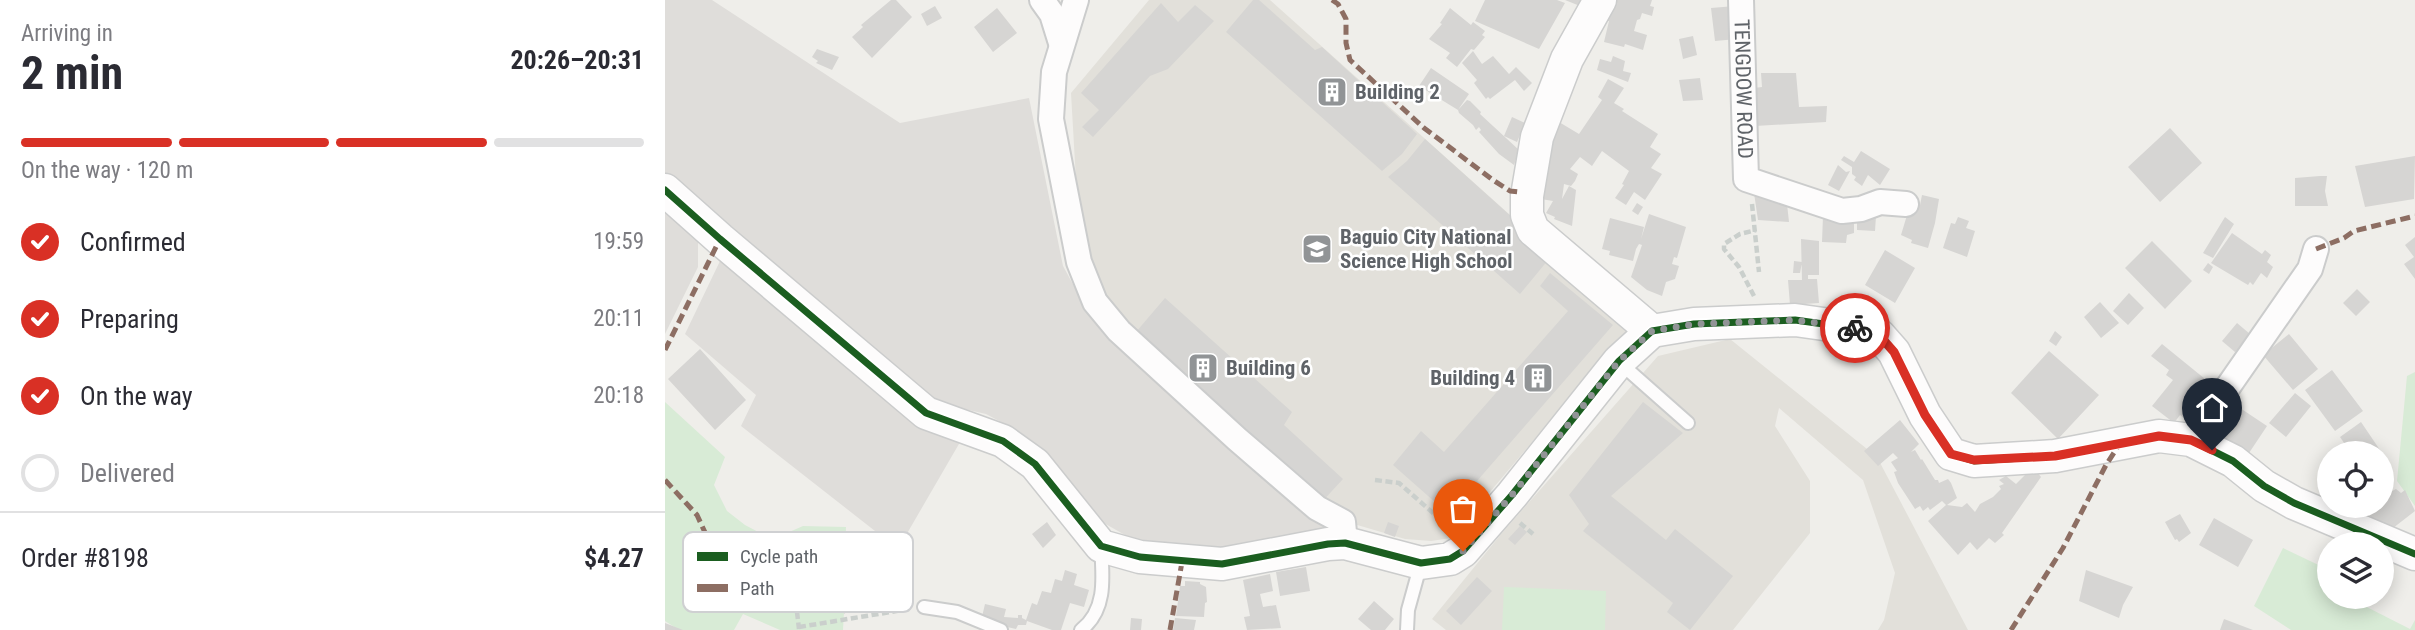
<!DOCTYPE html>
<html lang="en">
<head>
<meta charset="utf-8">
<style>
  :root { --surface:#fff; --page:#f7f7f7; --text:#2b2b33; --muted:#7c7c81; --line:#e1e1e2; --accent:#d93025 }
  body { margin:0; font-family:"Roboto Condensed",sans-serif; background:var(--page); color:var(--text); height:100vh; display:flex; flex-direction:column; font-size:26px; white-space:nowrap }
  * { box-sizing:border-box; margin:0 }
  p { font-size:23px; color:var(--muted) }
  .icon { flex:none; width:38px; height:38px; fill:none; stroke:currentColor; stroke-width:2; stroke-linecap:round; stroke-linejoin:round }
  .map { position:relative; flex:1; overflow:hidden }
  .sheet { display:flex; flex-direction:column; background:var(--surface); width:665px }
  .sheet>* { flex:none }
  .fabs { position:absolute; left:1652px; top:441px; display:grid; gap:14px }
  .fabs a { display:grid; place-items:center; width:77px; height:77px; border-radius:50%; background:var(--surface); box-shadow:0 4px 18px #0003; font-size:35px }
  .pin { position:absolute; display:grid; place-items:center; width:60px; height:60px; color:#fff; margin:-72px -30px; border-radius:50% 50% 50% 0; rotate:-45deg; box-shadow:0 0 7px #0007 }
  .pin .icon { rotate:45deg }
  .courier { position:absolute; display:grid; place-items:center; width:70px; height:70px; margin:-35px; border:5px solid #d93025; border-radius:50%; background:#fff; color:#222; box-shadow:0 2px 9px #0007 }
  .overview em { font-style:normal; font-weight:700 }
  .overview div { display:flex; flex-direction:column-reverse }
  .overview { display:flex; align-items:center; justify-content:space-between; height:119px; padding:0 21px }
  h1 { font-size:46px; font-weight:700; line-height:52px }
  .bar { display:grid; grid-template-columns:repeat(4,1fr); gap:10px 7px; align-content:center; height:84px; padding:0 21px }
  .bar i { height:9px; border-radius:5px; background:var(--line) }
  .bar .active { background:var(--accent) }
  .bar p { grid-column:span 4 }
  .line { display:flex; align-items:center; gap:18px; padding:0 21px; border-top:2px solid var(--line) }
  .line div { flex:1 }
  ol { padding:0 21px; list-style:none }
  li { display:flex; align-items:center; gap:21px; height:77px }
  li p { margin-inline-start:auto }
  li .icon { padding:7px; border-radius:50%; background:var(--accent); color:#fff; stroke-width:4 }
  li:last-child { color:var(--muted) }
  li i { width:38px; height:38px; border:4px solid var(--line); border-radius:50% }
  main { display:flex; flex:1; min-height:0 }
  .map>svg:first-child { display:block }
  .industrial { fill:#dfddda }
  .education { fill:#e2e0da }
  .green { fill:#d8ebd6 }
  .building { fill:#d6d5d3 }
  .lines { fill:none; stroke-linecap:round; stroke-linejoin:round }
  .service-casing { stroke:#cbcccc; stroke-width:16 }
  .minor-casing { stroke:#cbcccc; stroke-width:28 }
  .tertiary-casing { stroke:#cbcccc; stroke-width:35 }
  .path { stroke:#cacfcc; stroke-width:4.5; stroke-dasharray:7 3.5; stroke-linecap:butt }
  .service { stroke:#fdfcfc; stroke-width:12 }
  .minor { stroke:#fdfcfc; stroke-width:24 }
  .tertiary { stroke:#fdfcfc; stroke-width:32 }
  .quiet { stroke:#8d6e63; stroke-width:5; stroke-dasharray:10 5; stroke-linecap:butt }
  .cycleway-casing { stroke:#fff; stroke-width:11 }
  .cycleway { stroke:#1b5e20; stroke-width:7 }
  .done { stroke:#919496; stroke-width:7; stroke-dasharray:0 12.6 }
  .route { stroke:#d93025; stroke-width:9 }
  .labels { text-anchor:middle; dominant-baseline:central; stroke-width:5; stroke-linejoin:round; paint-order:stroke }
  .street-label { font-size:21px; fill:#5f6368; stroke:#fff }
  .poi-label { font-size:21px; font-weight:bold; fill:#5f6368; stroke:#fff; text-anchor:start }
  .key { fill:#fff; stroke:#cfd0d2; stroke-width:2 }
  .key-label { font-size:19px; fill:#5f6368 }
</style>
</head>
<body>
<main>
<section class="sheet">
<div class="overview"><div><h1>2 min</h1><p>Arriving in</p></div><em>20:26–20:31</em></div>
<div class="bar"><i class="active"></i><i class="active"></i><i class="active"></i><i></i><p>On the way · 120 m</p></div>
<ol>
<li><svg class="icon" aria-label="check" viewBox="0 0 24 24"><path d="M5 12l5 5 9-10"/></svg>Confirmed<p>19:59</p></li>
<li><svg class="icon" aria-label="check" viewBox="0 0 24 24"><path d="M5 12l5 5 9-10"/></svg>Preparing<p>20:11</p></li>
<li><svg class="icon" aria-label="check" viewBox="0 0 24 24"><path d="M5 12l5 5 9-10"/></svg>On the way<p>20:18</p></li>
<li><i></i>Delivered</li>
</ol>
<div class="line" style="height:91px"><div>Order #8198</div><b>$4.27</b></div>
</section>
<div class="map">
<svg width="1750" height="630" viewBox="0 0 1750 630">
  <rect width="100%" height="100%" fill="#efeeea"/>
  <path class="industrial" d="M 0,0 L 47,0 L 235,123 L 364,98 L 398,266 L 422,310 L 665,526 L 560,549 L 467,539 L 430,518 L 370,443 L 355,432 L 321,414 L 269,402 L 0,174 Z
    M 0,211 L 33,236 L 33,267 L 0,334 Z
    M 55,261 L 256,429 L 298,437 L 233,549 L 76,426 L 91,395 L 20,334 Z"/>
  <path class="education" d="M 484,0 L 605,0 L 967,324 L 786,538 L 766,541 L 740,539 L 682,522 L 465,339 L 429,282 L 413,215 L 406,93 Z
    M 1065,339 L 1212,457 L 1303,630 L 1213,630 L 1219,620 L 1230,573 L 1198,480 L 1114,408 L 1110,426 L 1145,481 L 1145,533 L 1068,630 L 781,630 L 767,619 L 837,533 L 993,356 Z"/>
  <path class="green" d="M 1750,372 L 1750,506 L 1732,481 L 1742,376 Z
    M 0,402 L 60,457 L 49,485 L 62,511 L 80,525 L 101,536 L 122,533 L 138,526 L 181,527 L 180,556 L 164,560 L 161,574 L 165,607 L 168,612 L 179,611 L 178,630 L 115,630 L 78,614 L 69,630 L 14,630 L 0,621 Z
    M 1618,548 L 1664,570 L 1664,597 L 1685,597 L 1688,600 L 1745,629 L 1750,620 L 1750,630 L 1626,630 L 1589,606 Z
    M 839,587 L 941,591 L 940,630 L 837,630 Z"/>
  <path class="building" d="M 226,0 L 231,0 L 247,17 L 207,58 L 187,37 L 198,27 L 196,25 Z
    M 588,0 L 594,0 L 650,50 L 657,47 L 752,134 L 737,154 L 717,171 L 561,32 Z
    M 820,0 L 892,0 L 900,3 L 874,49 L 810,21 Z
    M 900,0 L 917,0 L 915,6 Z
    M 949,0 L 987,0 L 985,6 L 989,7 L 987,16 L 977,13 L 975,19 L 972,20 L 969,31 L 982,35 L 978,50 L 960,44 L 959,47 L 939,42 L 944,21 L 942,21 Z
    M 496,3 L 513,22 L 530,5 L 549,21 L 503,69 L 485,76 L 428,137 L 417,127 L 434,110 L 416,93 Z
    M 270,6 L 277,18 L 262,26 L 256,14 Z
    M 1070,6 L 1072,39 L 1050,41 L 1046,8 Z
    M 332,8 L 352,33 L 328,52 L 309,27 Z
    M 785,8 L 806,25 L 808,22 L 820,31 L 817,35 L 820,37 L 809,50 L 806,49 L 792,67 L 781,58 L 785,53 L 764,39 L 777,24 L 775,23 Z
    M 1028,36 L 1032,55 L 1018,59 L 1014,39 Z
    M 152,49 L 174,57 L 167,70 L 151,63 L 153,61 L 147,57 Z
    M 808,51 L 817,64 L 828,56 L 844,74 L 851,67 L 867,83 L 859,91 L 850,80 L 825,99 L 823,97 L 821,99 L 809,83 L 812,80 L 797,63 Z
    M 948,56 L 960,61 L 958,71 L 966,73 L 963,82 L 932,70 L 935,59 L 946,62 Z
    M 766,68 L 804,94 L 793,110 L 802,100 L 805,101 L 816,112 L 815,114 L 854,150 L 849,165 L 834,154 L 814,132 L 816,130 L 814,127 L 811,130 L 808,125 L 810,121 L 808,125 L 794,113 L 793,110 L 754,86 Z
    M 1096,73 L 1131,73 L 1134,107 L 1162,106 L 1161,122 L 1090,126 L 1089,88 L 1097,87 Z
    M 1035,78 L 1038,100 L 1018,101 L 1014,80 Z
    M 943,79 L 959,88 L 949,103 L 959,109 L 957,111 L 993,134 L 985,147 L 996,154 L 986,168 L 997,174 L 980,200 L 969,192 L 961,205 L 950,198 L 959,185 L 957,184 L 964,171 L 937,151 L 927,166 L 915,157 L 905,169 L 913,174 L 910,181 L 906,186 L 899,184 L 897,199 L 904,186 L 911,190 L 907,226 L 889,219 L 890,217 L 881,213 L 888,201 L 876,199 L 889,119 L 914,134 L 937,100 L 933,97 Z
    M 847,117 L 860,123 L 852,142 L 839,136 Z
    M 1505,128 L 1537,163 L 1495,202 L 1463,167 Z
    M 760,139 L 888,254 L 855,294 L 723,177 L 742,161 Z
    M 1196,151 L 1225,169 L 1215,185 L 1203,175 L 1197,186 L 1189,180 L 1191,177 L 1187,174 L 1187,167 L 1176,160 L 1179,156 L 1189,162 Z
    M 1750,156 L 1749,199 L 1700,207 L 1690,166 Z
    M 1173,165 L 1181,172 L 1185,171 L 1174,191 L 1163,185 Z
    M 1655,176 L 1662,176 L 1660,191 L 1663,206 L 1630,206 L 1630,178 Z
    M 1089,193 L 1121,195 L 1124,222 L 1093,220 Z
    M 1257,195 L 1274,199 L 1270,223 L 1263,248 L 1246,243 L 1247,240 L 1236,235 L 1246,202 L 1255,205 Z
    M 972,203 L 978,207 L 973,215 L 967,211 Z
    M 984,214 L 1021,227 L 1012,258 L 1009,257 L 1007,264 L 1014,266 L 1010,279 L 1001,282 L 997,296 L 982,290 L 966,277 L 977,245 L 974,244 L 971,249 L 968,261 L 944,255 L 945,251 L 937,249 L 945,218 L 979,227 L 976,239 Z
    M 1192,215 L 1211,216 L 1210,231 L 1192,230 Z
    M 1158,216 L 1169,216 L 1169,221 L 1182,221 L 1183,224 L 1189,224 L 1189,233 L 1182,235 L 1181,243 L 1157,242 Z
    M 1293,217 L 1304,221 L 1301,228 L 1310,231 L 1302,257 L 1278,248 L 1286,223 L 1290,224 Z
    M 1560,217 L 1569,224 L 1548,258 L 1538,253 Z
    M 1567,233 L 1597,254 L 1600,250 L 1606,255 L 1602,262 L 1608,267 L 1602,278 L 1596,273 L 1588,285 L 1585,282 L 1583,285 L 1546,263 Z
    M 1750,237 L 1750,279 L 1739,264 L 1749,257 L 1740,245 Z
    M 1136,239 L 1154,241 L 1154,275 L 1143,275 L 1143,279 L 1152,279 L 1154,303 L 1125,305 L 1123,280 L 1137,280 Z
    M 1487,241 L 1527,281 L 1500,309 L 1460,268 Z
    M 1220,250 L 1250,268 L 1230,303 L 1200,285 Z
    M 1129,261 L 1137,262 L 1135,273 L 1128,273 Z
    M 1543,263 L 1548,267 L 1544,274 L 1538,270 Z
    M 885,273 L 948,325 L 812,481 L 816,485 L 788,518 L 728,465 L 756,431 L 779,452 L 903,311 L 875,286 Z
    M 1692,289 L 1705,302 L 1691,316 L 1678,303 Z
    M 1464,293 L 1479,308 L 1463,325 L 1448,311 Z
    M 500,298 L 627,412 L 619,425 L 678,479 L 654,505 L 465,339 Z
    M 1435,302 L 1454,323 L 1436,338 L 1419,317 Z
    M 1572,323 L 1585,334 L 1579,345 L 1570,352 L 1557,341 Z
    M 1390,331 L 1397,337 L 1391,346 L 1384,341 Z
    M 1624,334 L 1653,369 L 1628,390 L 1598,355 Z
    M 1497,344 L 1545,383 L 1519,418 L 1515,415 L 1509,423 L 1487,406 L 1508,380 L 1501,375 L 1504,370 L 1486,356 Z
    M 35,349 L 81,400 L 50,430 L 3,379 Z
    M 1384,351 L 1434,395 L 1393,439 L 1346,393 Z
    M 1667,370 L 1698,411 L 1670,431 L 1640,390 Z
    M 1630,393 L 1646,406 L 1621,437 L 1604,423 Z
    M 978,402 L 1018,433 L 946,496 L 1001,540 L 1010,529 L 1068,576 L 1025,630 L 1002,612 L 1008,603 L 918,531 L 924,524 L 904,495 Z
    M 1566,402 L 1602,426 L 1582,456 L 1546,431 Z
    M 1235,420 L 1254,444 L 1246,452 L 1250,450 L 1256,460 L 1257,459 L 1270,480 L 1273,480 L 1274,483 L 1283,479 L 1286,483 L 1292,498 L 1282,505 L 1297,507 L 1302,503 L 1310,512 L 1315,504 L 1328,497 L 1336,489 L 1334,486 L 1339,484 L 1334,480 L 1341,476 L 1351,484 L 1368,467 L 1376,477 L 1337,533 L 1339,535 L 1330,543 L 1324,538 L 1312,550 L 1305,542 L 1293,555 L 1263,521 L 1281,505 L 1277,501 L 1265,510 L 1263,507 L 1258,511 L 1255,506 L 1250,509 L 1233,483 L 1229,472 L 1232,471 L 1226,462 L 1233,458 L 1228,453 L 1213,466 L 1199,451 Z
    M 1696,422 L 1717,453 L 1686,453 L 1675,437 Z
    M 1731,489 L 1736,493 L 1740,490 L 1750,511 L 1719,535 L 1700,509 L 1704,506 L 1717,506 L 1717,496 Z
    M 1515,514 L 1526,533 L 1514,542 L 1512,539 L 1510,540 L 1500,522 Z
    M 1549,518 L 1588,540 L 1573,567 L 1534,545 Z
    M 382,522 L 391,535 L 378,548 L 367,534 Z
    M 723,522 L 734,526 L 730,537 L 719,533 Z
    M 855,526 L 862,532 L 850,545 L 843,539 Z
    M 201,543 L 210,545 L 206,569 L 222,569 L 223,585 L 205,585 L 202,599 L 183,604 L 184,610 L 179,614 L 166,570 L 167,563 L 181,561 L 181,563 L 187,564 L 188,552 L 201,554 Z
    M 641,567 L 645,591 L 615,596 L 611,572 Z
    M 400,570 L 412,574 L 409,585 L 424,590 L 419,607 L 405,603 L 396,630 L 387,630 L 362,621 L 361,625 L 353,625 L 351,629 L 316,621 L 320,604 L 341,609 L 339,617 L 353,618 L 353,615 L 357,615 L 357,618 L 361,620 L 367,603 L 372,605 L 377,591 L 386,593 L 390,579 L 397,581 Z
    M 1421,570 L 1468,587 L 1458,605 L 1454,618 L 1414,601 Z
    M 605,574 L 608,591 L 595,594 L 598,607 L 611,605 L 616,628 L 582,630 L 579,617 L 585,616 L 578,580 Z
    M 812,577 L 827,591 L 796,625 L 781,611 Z
    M 520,581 L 535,582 L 535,584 L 541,587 L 542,602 L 540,603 L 539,617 L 511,616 L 515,586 L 520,586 Z
    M 709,601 L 729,619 L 720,630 L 706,630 L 693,619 Z
    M 466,618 L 477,619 L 476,630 L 465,630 Z
    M 510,618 L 531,620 L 529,630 L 508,630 Z
    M 1559,619 L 1588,630 L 1555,630 Z
    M 0,623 L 18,630 L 0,630 Z"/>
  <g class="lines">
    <g class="service-casing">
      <path id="service" d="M 954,362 L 1023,423
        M 259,607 L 292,612 L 336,630
        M 416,630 C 442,610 438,577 436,547
        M 742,630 L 743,610 L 756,563"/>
    </g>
    <g class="minor-casing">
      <g id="minor">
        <path d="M 377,0 L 387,14 L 396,43"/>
        <path d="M 411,0 L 389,72 L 386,119 L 414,262 L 430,302 L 454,331 L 572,439 L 652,508 L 678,522 L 680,543"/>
        <path id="s1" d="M 1076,0 L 1081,179 L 1177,211 L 1196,209 L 1215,202 L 1241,204"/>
        <path d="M 1526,440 L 1645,269 L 1651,249"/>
      </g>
    </g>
    <g class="tertiary-casing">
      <path id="tertiary" d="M 935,0 L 902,59 L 872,137 L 862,196 L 862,215 L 868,230 L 987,331
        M 0,190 L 55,239 L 261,413 L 338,441 L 370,464 L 436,546 L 475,557 L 557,564 L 663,544 L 680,543 L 756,563 L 785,559 L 798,551 L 847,495 L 954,361 L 987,331 L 1029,324 L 1130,320 L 1194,329 L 1214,335 L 1229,352 L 1260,415 L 1286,454 L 1309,461 L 1390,456 L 1494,436 L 1526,440 L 1568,461 L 1599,486 L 1629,503 L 1750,554"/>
    </g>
    <path class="path" d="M 1087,204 L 1094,272
      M 1089,296 L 1074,267 L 1059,249 L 1059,244 L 1075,234 L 1091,230
      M 710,480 L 734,483 L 784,527
      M 855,523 L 868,534
      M 132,612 L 134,629
      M 134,627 L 244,609"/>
    <use href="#service" class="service"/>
    <use href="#minor" class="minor"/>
    <use href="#tertiary" class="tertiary"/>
    <path class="quiet" d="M 667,0 L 673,4 L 681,19 L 681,43 L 685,60 L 759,128 L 828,180 L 845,191 L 854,192
      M 1651,249 L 1679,238 L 1689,231 L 1750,216
      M 0,350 L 55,239
      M 0,480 L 32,515 L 49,552 L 85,579 L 119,590 L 129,600 L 132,612
      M 505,630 L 517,562
      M 1346,630 L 1398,548 L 1441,465 L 1456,442"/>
    <g class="cycleway-casing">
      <path id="cycleway" d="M 0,190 L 55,239 L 261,413 L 338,441 L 370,464 L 436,546 L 475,557 L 557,564 L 663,544 L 680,543 L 756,563 L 785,559 L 798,551 L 847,495 L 954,361 L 987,331 L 1029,324 L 1130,320 L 1194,329 L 1214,335 L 1229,352 L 1260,415 L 1286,454 L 1309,461 L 1390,456 L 1494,436 L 1526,440 L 1568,461 L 1599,486 L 1629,503 L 1750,554"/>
    </g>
    <use href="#cycleway" class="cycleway"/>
  </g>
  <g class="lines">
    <path class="done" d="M 798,551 L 847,495 L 954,361 L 987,331 L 1029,324 L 1130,320 L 1190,328"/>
    <path class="route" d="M 1190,328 L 1214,335 L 1229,352 L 1260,415 L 1286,454 L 1309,460 L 1390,456 L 1494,436 L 1526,440 L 1547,450"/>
  </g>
  <defs>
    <g id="building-square" transform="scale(1.575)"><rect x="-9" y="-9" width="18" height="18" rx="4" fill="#919496" stroke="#fff"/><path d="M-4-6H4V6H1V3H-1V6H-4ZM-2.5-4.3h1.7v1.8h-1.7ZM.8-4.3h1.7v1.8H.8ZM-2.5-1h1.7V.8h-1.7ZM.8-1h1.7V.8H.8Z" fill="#fff"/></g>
    <g id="school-square" transform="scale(1.575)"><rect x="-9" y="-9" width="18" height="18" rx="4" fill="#919496" stroke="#fff"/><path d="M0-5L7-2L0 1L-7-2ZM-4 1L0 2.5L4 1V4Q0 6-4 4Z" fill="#fff"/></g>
  </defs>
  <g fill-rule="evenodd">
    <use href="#building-square" x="667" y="92"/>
    <use href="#school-square" x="652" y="249"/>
    <use href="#building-square" x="538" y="368"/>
    <use href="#building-square" x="873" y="378"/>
  </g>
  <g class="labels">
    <g class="street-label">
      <text stroke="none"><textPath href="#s1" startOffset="89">TENGDOW ROAD</textPath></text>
    </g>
    <g class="poi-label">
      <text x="690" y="92">Building 2</text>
      <text x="675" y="237">Baguio City National<tspan x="675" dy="24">Science High School</tspan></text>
      <text x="561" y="368">Building 6</text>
      <text x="850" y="378" text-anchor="end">Building 4</text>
    </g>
  </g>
  <rect x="18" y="532" width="230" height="80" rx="10" class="key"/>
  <rect x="32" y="552" width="31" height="9" fill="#1b5e20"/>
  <rect x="32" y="584" width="31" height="8" fill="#8d6e63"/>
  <g class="key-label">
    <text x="75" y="563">Cycle path</text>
    <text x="75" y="595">Path</text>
  </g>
</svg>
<div class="fabs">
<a><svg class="icon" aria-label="locate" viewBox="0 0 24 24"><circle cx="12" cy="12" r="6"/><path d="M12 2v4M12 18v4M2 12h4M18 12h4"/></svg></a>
<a><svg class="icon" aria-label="layers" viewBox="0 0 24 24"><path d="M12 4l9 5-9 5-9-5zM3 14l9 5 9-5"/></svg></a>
</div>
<div class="pin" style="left:798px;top:551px;background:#ea580c"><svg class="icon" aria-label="bag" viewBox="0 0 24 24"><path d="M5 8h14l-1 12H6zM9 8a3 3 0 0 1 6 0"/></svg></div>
<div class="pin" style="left:1547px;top:450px;background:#1f2937"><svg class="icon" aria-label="home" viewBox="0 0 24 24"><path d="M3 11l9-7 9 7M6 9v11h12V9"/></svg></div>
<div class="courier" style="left:1190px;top:328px"><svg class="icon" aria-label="bike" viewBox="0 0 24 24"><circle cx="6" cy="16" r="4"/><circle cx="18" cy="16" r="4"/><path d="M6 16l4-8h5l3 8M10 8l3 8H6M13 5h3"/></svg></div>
</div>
</main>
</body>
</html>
